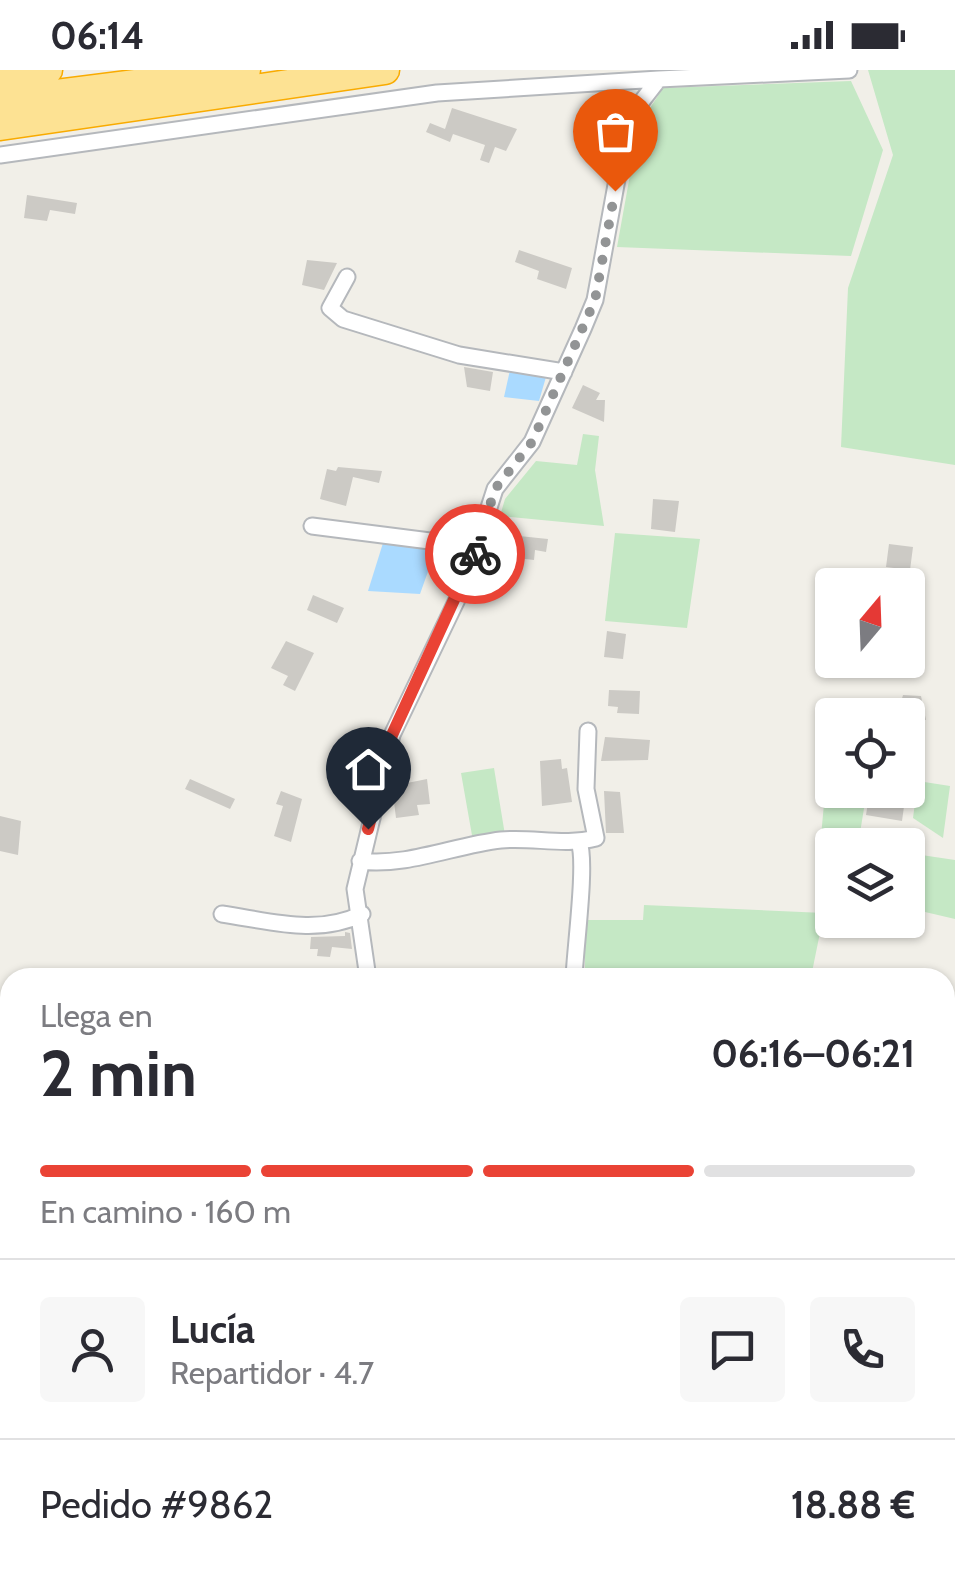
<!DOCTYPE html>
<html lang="es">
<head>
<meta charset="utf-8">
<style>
  :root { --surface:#fff; --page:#f7f7f7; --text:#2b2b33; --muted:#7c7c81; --line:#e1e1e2; --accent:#ea4335 }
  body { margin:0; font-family:Cabin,sans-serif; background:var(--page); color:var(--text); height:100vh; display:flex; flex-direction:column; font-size:38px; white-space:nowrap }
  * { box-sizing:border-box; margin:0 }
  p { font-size:32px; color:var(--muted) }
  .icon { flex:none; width:55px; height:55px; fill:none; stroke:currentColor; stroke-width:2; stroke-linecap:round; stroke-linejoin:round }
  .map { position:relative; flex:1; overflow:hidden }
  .drawer { position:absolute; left:0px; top:898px; width:955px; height:622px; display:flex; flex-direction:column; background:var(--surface); border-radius:30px 30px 0 0; box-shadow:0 2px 8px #0004 }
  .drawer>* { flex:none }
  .needle { width:65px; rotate:19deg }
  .controls { position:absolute; left:815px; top:498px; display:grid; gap:20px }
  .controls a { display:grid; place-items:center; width:110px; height:110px; border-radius:10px; background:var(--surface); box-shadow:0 2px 8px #0004; font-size:50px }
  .pin { position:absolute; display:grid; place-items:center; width:85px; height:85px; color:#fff; margin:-102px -42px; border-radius:50% 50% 50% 0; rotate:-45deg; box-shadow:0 0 10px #0007 }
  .pin .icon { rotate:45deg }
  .courier { position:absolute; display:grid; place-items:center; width:100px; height:100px; margin:-50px; border:8px solid #ea4335; border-radius:50%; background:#fff; color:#222; box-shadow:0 2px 12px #0007 }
  .overview em { font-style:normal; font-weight:700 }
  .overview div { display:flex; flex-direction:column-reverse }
  .overview { display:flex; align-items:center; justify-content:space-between; height:170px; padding:0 40px }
  h1 { font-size:65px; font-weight:700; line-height:75px }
  .bar { display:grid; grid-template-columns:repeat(4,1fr); gap:15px 10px; align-content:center; height:120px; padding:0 40px }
  .bar i { height:12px; border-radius:8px; background:var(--line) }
  .bar .current { background:var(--accent) }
  .bar p { grid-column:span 4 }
  .line { display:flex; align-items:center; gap:25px; padding:0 40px; border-top:2px solid var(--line) }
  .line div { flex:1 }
  .round { display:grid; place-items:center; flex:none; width:105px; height:105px; border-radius:10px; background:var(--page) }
  .status { display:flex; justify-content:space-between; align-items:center; height:70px; padding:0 50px; background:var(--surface); direction:ltr }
  .status svg { height:28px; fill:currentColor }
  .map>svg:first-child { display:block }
  .green { fill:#c5e8c5 }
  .water { fill:#aadaff }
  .building { fill:#cccac5 }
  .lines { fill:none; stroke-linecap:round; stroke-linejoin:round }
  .street-casing { stroke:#b5b8bc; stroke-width:19 }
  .highway-casing { stroke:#f9ab00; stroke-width:31 }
  .street { stroke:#fff; stroke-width:15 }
  .highway { stroke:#fde293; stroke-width:28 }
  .done { stroke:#929495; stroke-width:10; stroke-dasharray:0 18 }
  .route { stroke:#ea4335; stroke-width:12 }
</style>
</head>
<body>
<div class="status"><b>06:14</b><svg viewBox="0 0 49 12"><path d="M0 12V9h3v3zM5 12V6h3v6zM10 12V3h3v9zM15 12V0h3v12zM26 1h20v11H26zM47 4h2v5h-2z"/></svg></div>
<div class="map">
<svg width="955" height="1518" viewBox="0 0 955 1518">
  <rect width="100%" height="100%" fill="#f1efe8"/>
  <path class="green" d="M 868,0 L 955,0 L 955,395 L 841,377 L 848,218 L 893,85 Z
    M 851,11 L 883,80 L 851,186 L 617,177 L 639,55 L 663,18 Z
    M 583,364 L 599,366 L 595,400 L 604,456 L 500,446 L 505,429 L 536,391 L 577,395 Z
    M 615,463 L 700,469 L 687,558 L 605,551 Z
    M 494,698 L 505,765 L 473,771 L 461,703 Z
    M 827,701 L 832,701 L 832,720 L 867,720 L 859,769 L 882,775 L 832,775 L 832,801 L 818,799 Z
    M 918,711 L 950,716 L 943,768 L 913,748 Z
    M 908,783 L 955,790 L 955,849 L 908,838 Z
    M 644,835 L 824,843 L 811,907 L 585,908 L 585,850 L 643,850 Z"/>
  <path class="water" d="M 510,300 L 546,307 L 539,331 L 504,327 Z
    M 383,473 L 436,479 L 420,524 L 368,521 Z"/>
  <path class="building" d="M 452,38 L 517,59 L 506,81 L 495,77 L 489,93 L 480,90 L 485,75 L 453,64 L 450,72 L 426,62 L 430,53 L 445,59 Z
    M 27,125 L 77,133 L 75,144 L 50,140 L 47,151 L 24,148 Z
    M 519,180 L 572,198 L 566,219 L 537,209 L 539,201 L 515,192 Z
    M 307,190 L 337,193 L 324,220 L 302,215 Z
    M 464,297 L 493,302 L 490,321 L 467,317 Z
    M 583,315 L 600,323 L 596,330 L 605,330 L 604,352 L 572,338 Z
    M 338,397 L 382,401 L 379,413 L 353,407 L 346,436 L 320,429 L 327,399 L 336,401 Z
    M 653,429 L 679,431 L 675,462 L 651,459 Z
    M 519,466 L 548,469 L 546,482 L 535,480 L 534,490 L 517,488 Z
    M 889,474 L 913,477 L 910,500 L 886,497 Z
    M 313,525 L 344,538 L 337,553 L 307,540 Z
    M 607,561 L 626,564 L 623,589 L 604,587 Z
    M 286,571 L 314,583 L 295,621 L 283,615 L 288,606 L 271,598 Z
    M 609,620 L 640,621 L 639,644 L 617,643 L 618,637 L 608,636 Z
    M 903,625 L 921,626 L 926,650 L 898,642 Z
    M 605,667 L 650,670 L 648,690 L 601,691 Z
    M 561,689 L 562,699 L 567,698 L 572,732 L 542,736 L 540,691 Z
    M 190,709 L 235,729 L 230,739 L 185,719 Z
    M 427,709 L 430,734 L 417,735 L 419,745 L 396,748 L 392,716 Z
    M 870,720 L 906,722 L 902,751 L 866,745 Z
    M 281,721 L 302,729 L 291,772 L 274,766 L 283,736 L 276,734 Z
    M 604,721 L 620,722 L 624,763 L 606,763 Z
    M 0,746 L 21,751 L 18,785 L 0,781 Z
    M 345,862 L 350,863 L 352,879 L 332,877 L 330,887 L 317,886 L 318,879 L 310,879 L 311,867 L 345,866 Z"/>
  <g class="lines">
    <g class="street-casing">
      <path id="street" d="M 0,85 L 437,23 L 659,9
        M 347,207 L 330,238 L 343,249 L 459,285 L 564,302
        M 312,456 L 477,477
        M 360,791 C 407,797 455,775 501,770 C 533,767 565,776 596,768 L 586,719 L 588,661
        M 222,844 C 270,851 317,866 362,844
        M 368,908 L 355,819 L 392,665 L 464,515 L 495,419 L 532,372 L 583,259 L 595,230 L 628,49 L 659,9 L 849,0
        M 574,908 C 575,879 587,792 579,772
        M 0,1399 L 10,1401
        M 0,1465 L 10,1466
        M 186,1518 L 190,1510
        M 629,1518 L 632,1510"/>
    </g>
    <g class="highway-casing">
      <path id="highway" d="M 0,7 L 48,0
        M 0,31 L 246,0
        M 0,56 L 385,0"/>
    </g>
    <use href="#street" class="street"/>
    <use href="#highway" class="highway"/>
  </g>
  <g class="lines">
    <path class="done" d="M 475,484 L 495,419 L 532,372 L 595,230 L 615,121"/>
    <path class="route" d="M 368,759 L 392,665 L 475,484"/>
  </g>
</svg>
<div class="controls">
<a><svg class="needle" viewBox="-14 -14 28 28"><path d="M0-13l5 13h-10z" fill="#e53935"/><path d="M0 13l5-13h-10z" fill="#7c7c81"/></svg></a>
<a><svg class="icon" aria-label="locate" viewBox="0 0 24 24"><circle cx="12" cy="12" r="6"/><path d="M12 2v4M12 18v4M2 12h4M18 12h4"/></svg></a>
<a><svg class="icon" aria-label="layers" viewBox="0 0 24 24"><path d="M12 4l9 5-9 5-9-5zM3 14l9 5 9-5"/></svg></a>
</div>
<div class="pin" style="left:615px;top:121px;background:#ea580c"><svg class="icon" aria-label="bag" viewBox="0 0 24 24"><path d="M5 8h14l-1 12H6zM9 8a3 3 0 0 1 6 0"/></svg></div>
<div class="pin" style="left:368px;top:759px;background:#1f2937"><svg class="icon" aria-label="home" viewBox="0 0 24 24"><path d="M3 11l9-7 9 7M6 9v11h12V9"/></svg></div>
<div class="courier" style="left:475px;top:484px"><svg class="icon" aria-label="bike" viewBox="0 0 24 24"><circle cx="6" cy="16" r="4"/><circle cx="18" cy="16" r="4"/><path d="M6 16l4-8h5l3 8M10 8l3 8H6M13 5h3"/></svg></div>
<section class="drawer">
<div class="overview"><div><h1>2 min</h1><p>Llega en</p></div><em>06:16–06:21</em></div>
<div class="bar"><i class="current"></i><i class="current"></i><i class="current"></i><i></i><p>En camino · 160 m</p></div>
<div class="line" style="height:180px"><a class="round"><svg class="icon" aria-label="person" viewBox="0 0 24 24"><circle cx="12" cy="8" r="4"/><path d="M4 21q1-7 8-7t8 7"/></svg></a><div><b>Lucía</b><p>Repartidor · 4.7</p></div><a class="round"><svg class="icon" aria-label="chat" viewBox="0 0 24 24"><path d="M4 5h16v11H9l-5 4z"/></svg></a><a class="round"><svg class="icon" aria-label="phone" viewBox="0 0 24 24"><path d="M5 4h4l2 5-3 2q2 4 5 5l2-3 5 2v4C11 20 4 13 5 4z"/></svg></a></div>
<div class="line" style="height:130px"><div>Pedido #9862</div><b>18.88 €</b></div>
</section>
</div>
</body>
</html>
